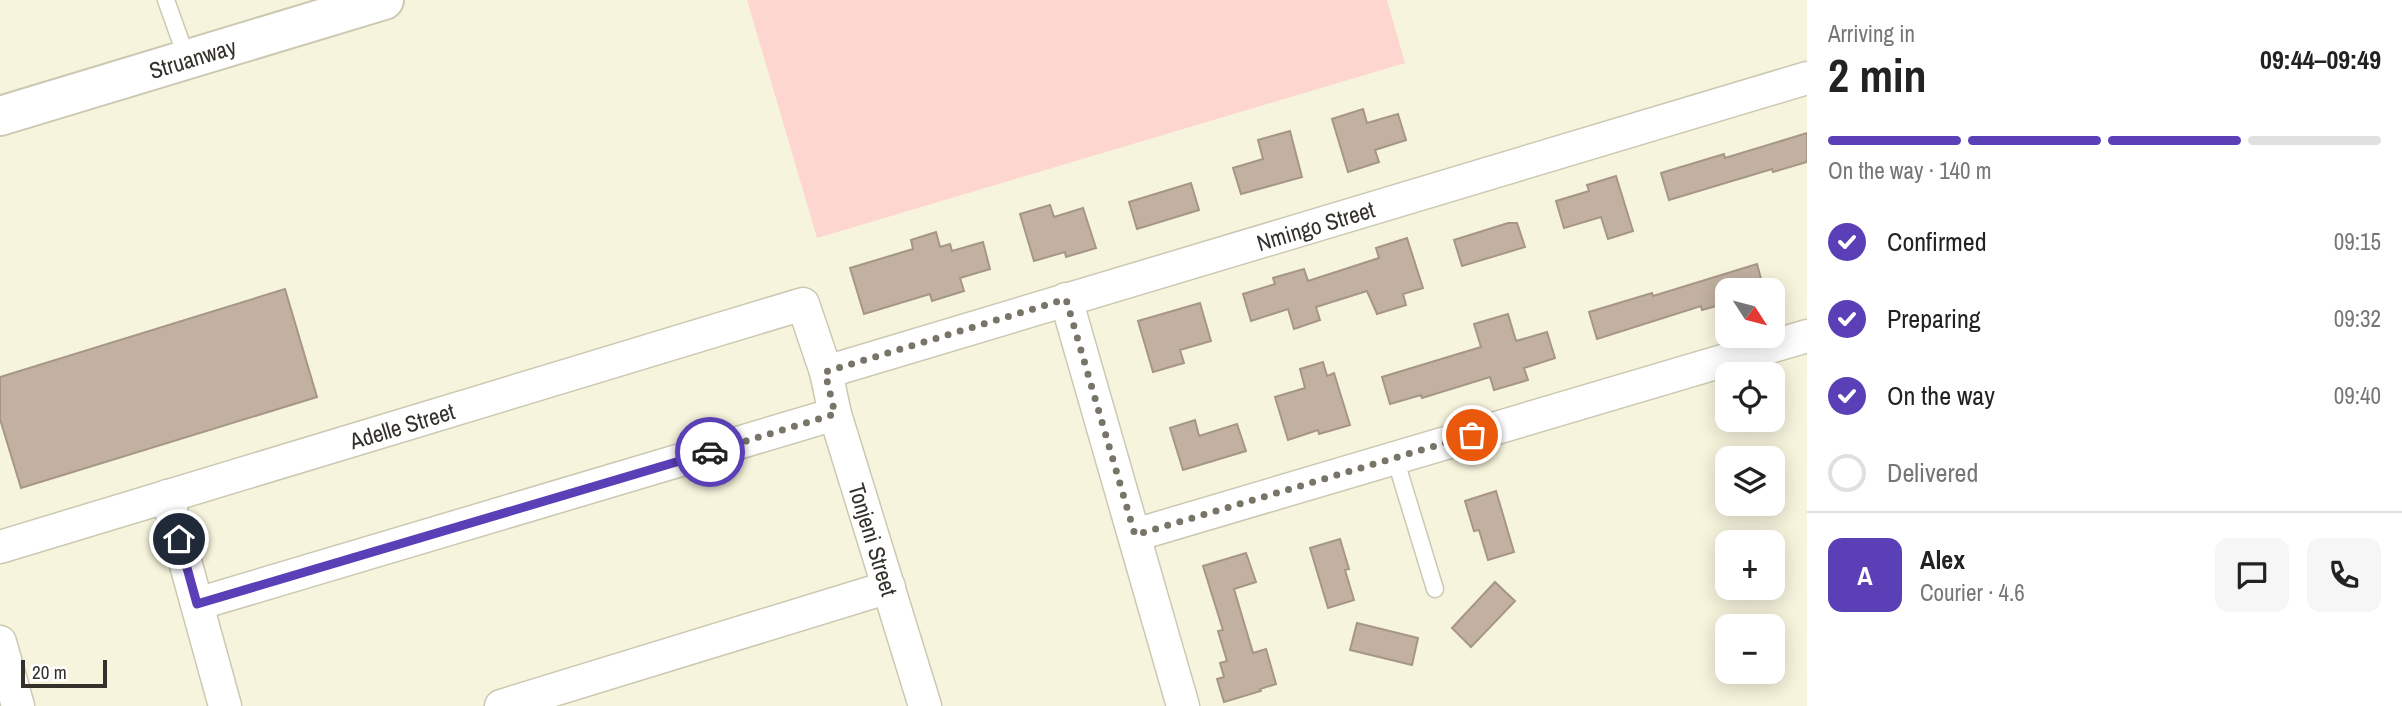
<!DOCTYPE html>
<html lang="en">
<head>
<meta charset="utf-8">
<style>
  :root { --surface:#fff; --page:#f6f6f6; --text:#222; --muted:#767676; --line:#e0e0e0; --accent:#5a3fb7 }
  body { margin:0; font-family:"Archivo Narrow",sans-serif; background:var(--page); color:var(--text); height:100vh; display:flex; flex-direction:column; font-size:26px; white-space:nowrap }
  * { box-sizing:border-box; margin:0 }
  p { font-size:23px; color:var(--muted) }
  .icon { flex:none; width:38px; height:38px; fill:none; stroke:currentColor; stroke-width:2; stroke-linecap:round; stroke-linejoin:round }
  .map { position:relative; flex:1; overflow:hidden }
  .sheet { display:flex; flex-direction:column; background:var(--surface); width:595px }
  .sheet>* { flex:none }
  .needle { width:46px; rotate:126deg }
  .tools { position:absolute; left:1715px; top:278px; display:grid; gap:14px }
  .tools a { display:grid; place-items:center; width:70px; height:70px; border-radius:14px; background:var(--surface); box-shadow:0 4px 18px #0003; font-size:35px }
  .scale { position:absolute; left:21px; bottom:18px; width:86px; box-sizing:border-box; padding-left:7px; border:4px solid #333129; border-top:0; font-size:19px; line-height:24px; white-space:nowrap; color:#333129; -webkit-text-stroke:5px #fff; paint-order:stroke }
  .pin { position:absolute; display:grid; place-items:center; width:60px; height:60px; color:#fff; margin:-30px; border:4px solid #fff; border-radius:50%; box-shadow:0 2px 7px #0007 }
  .courier { position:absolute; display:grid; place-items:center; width:70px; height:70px; margin:-35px; border:5px solid #5a3fb7; border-radius:50%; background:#fff; color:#222; box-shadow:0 2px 9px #0007 }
  .overview em { font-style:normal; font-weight:700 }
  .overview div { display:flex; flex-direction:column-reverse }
  .overview { display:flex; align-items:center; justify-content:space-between; height:119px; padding:0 21px }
  h1 { font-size:46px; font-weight:700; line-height:52px }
  .bar { display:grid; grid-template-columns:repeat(4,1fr); gap:10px 7px; align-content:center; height:84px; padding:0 21px }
  .bar i { height:9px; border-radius:5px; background:var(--line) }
  .bar .active { background:var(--accent) }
  .bar p { grid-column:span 4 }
  .line { display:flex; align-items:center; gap:18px; padding:0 21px; border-top:2px solid var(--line) }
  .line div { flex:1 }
  .round { display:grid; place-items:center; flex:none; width:74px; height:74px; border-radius:14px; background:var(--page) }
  ol { padding:0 21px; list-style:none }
  li { display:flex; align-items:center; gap:21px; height:77px }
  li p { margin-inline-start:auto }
  li .icon { padding:7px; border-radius:50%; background:var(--accent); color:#fff; stroke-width:4 }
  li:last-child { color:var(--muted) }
  li i { width:38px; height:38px; border:4px solid var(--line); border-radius:50% }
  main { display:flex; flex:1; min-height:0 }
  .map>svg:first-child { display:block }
  .green { fill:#fdd6cf }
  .building { fill:#c2b1a1; stroke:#a69686; stroke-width:2 }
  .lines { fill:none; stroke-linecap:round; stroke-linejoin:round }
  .service-casing { stroke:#ccc8b2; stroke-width:19 }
  .minor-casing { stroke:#ccc8b2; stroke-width:35 }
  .tertiary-casing { stroke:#ccc8b2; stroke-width:42 }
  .service { stroke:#fff; stroke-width:16 }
  .minor { stroke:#fff; stroke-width:32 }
  .tertiary { stroke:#fff; stroke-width:38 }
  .done { stroke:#787568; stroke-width:7; stroke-dasharray:0 12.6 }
  .route { stroke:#5a3fb7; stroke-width:9 }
  .labels { text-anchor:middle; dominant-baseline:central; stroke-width:5; stroke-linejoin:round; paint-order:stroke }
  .street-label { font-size:23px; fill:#333129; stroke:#fff }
</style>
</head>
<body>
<main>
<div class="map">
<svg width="1807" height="706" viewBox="0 0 1807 706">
  <rect width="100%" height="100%" fill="#f7f4dd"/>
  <path class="green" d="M 747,0 L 1387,0 L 1405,63 L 817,238 Z"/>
  <path class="building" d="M 1363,109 L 1367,123 L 1398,114 L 1406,140 L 1375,150 L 1379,162 L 1348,172 L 1332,119 Z
    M 1290,131 L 1302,177 L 1241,194 L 1233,168 L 1263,159 L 1258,140 Z
    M 1807,133 L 1807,162 L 1773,172 L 1772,169 L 1669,200 L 1661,173 L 1724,154 L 1725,158 Z
    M 1616,176 L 1633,231 L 1608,239 L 1601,217 L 1564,228 L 1556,201 L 1589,191 L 1587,185 Z
    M 1191,183 L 1199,210 L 1137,229 L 1129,202 Z
    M 1050,205 L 1054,217 L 1083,208 L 1096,248 L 1066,257 L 1065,252 L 1034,261 L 1020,214 Z
    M 1508,223 L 1517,223 L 1525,247 L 1462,266 L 1454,240 Z
    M 936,232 L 940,247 L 950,244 L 952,251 L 983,242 L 990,269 L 960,278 L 964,291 L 932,301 L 930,294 L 864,314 L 850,268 L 913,249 L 911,240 Z
    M 1407,238 L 1423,288 L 1403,294 L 1406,305 L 1377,314 L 1367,291 L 1316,307 L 1320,320 L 1294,329 L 1288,309 L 1251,321 L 1243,294 L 1275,284 L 1273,278 L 1304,269 L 1308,281 L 1379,258 L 1376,248 Z
    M 1757,264 L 1764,290 L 1727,290 L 1727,303 L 1702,310 L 1701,306 L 1597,339 L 1589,312 L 1652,293 L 1653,296 Z
    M 285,289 L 317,397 L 21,488 L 0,419 L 0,377 Z
    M 1200,303 L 1211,341 L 1180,350 L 1184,363 L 1153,372 L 1138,321 Z
    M 1508,314 L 1516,341 L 1547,332 L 1555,358 L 1524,368 L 1528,380 L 1494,390 L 1490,377 L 1422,398 L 1421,395 L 1390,404 L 1382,377 L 1481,347 L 1474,324 Z
    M 1323,362 L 1327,376 L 1334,373 L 1350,425 L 1319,434 L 1318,430 L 1288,440 L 1275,397 L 1305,388 L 1300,369 Z
    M 1195,420 L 1199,436 L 1237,424 L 1246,451 L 1183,470 L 1170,428 Z
    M 1496,491 L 1514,552 L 1488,560 L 1479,530 L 1474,531 L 1465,501 Z
    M 1340,539 L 1349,569 L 1345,570 L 1354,600 L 1328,608 L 1310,548 Z
    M 1246,553 L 1256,582 L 1234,589 L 1253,653 L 1266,649 L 1276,684 L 1260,689 L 1261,691 L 1224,702 L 1217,679 L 1224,677 L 1220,663 L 1227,661 L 1218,631 L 1223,630 L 1203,566 Z
    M 1495,582 L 1515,601 L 1471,647 L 1452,628 Z
    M 1357,623 L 1418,638 L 1412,665 L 1350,650 Z"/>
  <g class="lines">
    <g class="service-casing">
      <path id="service" d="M 166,0 L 187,59
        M 1395,458 L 1435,589"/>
    </g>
    <g class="minor-casing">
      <g id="minor">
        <path d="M 1066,299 L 1183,706"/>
        <path id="s1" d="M 826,372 L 1807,78"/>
        <path d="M 167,496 L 225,706"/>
        <path d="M 1135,535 L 1807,336"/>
        <path id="s2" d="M 0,547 L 803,304 L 826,372 L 835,414 L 925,706"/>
        <path d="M 197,604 L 835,414"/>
        <path d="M 0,642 L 18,706"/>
        <path d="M 501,706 L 889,587"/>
      </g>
    </g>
    <g class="tertiary-casing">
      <g id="tertiary">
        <path id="s3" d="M 0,116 L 384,0"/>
      </g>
    </g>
    <use href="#service" class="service"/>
    <use href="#minor" class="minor"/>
    <use href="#tertiary" class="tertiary"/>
  </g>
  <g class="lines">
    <path class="done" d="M 710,452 L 835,414 L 825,372 L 1066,299 L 1135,535 L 1472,435"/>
    <path class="route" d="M 179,539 L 197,604 L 710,452"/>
  </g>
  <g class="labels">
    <g class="street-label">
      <text stroke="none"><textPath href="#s3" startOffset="201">Struanway</textPath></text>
      <text stroke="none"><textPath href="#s1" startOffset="511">Nmingo Street</textPath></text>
      <text stroke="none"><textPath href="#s2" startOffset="420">Adelle Street</textPath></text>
      <text stroke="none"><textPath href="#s2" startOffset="1085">Tonjeni Street</textPath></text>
    </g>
  </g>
</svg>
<div class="tools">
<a><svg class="needle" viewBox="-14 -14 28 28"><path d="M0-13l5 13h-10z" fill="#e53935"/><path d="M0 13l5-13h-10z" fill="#767676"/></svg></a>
<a><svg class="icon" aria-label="locate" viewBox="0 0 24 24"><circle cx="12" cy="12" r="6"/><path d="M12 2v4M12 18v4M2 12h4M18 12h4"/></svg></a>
<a><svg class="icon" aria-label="layers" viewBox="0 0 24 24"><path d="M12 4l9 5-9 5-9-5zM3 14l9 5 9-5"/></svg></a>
<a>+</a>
<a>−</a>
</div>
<div class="scale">20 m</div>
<div class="pin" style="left:1472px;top:435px;background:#ea580c"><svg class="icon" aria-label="bag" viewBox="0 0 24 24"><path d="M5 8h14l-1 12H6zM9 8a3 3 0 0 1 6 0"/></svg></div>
<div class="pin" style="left:179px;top:539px;background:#1f2937"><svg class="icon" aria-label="home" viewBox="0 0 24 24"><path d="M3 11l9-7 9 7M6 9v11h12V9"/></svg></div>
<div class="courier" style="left:710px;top:452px"><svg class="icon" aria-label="car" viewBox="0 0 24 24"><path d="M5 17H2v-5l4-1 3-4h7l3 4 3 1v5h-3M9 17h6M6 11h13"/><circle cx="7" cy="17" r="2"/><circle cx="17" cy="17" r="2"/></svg></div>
</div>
<section class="sheet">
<div class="overview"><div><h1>2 min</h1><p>Arriving in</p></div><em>09:44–09:49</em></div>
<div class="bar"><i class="active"></i><i class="active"></i><i class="active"></i><i></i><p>On the way · 140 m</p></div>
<ol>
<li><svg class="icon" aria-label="check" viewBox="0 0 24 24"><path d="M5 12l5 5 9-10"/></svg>Confirmed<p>09:15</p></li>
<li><svg class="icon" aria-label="check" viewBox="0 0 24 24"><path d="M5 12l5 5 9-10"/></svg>Preparing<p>09:32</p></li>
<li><svg class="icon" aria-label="check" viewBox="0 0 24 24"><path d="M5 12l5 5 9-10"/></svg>On the way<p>09:40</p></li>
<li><i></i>Delivered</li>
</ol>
<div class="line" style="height:126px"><b class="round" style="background:var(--accent);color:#fff">A</b><div><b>Alex</b><p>Courier · 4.6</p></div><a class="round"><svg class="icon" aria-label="chat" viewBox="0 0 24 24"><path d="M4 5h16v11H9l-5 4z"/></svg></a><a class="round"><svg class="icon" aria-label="phone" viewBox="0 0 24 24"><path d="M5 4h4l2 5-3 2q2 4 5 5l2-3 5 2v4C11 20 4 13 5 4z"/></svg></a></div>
</section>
</main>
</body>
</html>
